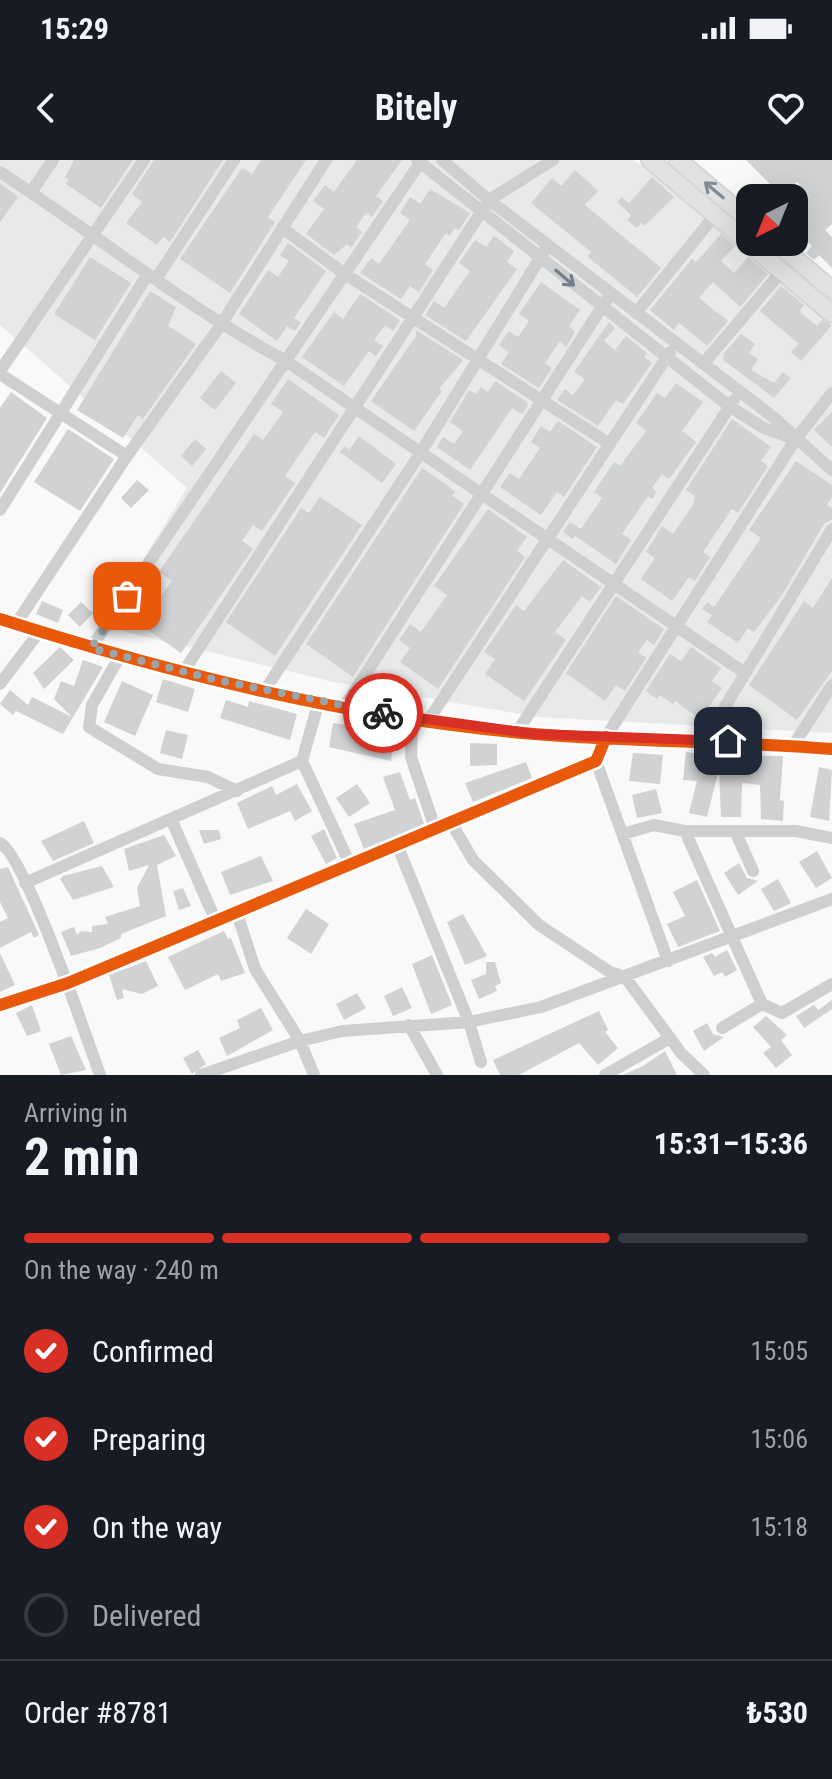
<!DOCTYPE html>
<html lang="en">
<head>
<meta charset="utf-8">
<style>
  :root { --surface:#171b24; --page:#20242c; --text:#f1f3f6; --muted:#9ea1a6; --line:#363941; --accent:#d93025 }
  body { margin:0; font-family:"Roboto Condensed",sans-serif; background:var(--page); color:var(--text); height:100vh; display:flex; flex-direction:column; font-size:30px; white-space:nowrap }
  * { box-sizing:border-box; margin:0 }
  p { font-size:26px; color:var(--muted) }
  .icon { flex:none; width:44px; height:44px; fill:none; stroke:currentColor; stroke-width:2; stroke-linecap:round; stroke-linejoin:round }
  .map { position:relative; height:915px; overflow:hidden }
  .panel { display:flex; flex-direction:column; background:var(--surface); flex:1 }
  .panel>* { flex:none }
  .needle { width:52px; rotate:223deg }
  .tools { position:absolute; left:736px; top:24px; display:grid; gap:16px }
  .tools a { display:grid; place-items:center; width:72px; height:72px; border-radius:16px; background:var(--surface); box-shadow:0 8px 32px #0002; font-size:40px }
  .pin { position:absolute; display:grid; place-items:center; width:68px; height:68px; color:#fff; margin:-34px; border-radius:16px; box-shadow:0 4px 12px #0006 }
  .courier { position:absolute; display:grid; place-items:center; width:80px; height:80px; margin:-40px; border:6px solid #d93025; border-radius:50%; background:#fff; color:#222; box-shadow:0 2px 10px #0007 }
  .head em { font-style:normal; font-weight:700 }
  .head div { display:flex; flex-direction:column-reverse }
  .head { display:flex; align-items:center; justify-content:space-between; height:136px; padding:0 24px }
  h1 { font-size:52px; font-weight:700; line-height:60px }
  .bar { display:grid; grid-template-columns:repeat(4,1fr); gap:12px 8px; align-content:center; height:96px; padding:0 24px }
  .bar i { height:10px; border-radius:6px; background:var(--line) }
  .bar .active { background:var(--accent) }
  .bar p { grid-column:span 4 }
  .line { display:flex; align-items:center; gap:20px; padding:0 24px; border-top:2px solid var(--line) }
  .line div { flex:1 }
  ol { padding:0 24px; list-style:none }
  li { display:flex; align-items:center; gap:24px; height:88px }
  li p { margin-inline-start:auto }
  li .icon { padding:8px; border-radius:50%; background:var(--accent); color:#fff; stroke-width:4 }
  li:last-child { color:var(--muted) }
  li i { width:44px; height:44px; border:4px solid var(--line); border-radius:50% }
  .status { display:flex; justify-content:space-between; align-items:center; height:56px; padding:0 40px; background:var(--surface); direction:ltr }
  .status svg { height:22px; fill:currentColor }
  header { display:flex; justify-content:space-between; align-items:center; height:104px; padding:0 24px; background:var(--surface); font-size:36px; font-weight:700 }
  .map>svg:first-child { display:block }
  .built { fill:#e8e9e9 }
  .building { fill:#d0d2d3 }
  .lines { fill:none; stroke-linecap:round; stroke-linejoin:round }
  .major-casing { stroke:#d5d6d7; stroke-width:20 }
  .minor { stroke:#cecfd0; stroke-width:12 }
  .major { stroke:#e1e2e2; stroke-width:16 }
  .cycleway-casing { stroke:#fff; stroke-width:17 }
  .cycleway { stroke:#e8590c; stroke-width:12 }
  .oneway { stroke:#7e8c96 }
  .oneway2 { stroke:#707f8b }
  .done { stroke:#99a4ac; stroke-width:8; stroke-dasharray:0 14.4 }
  .route { stroke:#d93025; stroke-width:10 }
</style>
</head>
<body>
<div class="status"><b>15:29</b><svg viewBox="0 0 49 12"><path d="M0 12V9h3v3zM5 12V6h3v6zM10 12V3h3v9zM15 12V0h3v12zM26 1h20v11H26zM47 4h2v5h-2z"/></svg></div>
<header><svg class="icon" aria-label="back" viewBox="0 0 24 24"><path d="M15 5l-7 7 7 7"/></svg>Bitely<svg class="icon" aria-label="heart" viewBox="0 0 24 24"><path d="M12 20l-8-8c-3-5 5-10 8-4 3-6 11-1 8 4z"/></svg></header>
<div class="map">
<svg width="832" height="915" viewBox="0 0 832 915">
  <rect width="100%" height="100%" fill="#f9f9f9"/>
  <path class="built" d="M 0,0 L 634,0 L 832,166 L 832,573 L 537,557 L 334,522 L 102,466 L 187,328 L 0,165 Z"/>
  <path class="building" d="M 74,0 L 133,0 L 101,48 L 66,24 L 69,20 L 65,17 Z
    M 154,0 L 223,0 L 170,82 L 163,77 L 157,85 L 126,63 L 142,42 L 132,34 Z
    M 261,0 L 306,0 L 268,57 L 275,62 L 230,133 L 180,99 L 242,8 L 252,14 Z
    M 357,0 L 402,0 L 376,36 L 383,41 L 372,57 L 366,53 L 356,67 L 362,72 L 351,88 L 347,84 L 334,95 L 306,74 L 324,49 L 313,41 L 325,25 L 334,32 Z
    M 746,0 L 832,0 L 832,64 L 825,70 L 832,77 L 832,108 L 819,95 L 814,100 L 806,93 L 812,86 L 794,68 L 794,50 L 809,36 L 797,22 L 782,36 Z
    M 575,10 L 598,31 L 585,45 L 661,108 L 637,137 L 588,97 L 591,92 L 531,43 L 552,18 L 561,26 Z
    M 652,17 L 674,37 L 644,66 L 641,63 L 637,68 L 627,60 L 631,55 L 617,42 L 622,37 L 629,43 Z
    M 0,23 L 18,37 L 0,62 Z
    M 430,29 L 470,53 L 459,70 L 455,68 L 449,76 L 446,73 L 425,104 L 433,110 L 419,132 L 410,126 L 401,139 L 360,113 L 371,98 L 379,104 L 410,60 L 400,53 L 410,37 L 420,44 Z
    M 721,74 L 735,86 L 721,101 L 734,113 L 748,97 L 768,114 L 740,147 L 713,122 L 699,138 L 728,161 L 707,186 L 679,163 L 674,170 L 650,150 L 692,99 L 696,102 Z
    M 494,76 L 514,91 L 507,102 L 517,109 L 466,181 L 425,155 L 434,141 L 444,148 L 470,111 L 459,103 L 475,80 L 486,87 Z
    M 288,83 L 326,111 L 294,158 L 301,163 L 295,171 L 287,166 L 277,181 L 239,154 L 268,110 L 278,117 L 289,101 L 280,95 Z
    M 90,97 L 131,123 L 95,180 L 54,154 Z
    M 541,122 L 580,150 L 569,166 L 575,172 L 566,187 L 560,181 L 545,203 L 552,208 L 539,228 L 501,204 L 509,192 L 499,185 L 509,171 L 518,177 L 529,161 L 519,154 Z
    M 781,126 L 804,145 L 799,151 L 817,166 L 822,160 L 832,165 L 801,201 L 791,192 L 799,184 L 760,151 Z
    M 150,131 L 176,147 L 168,166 L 196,184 L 143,259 L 138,255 L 123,278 L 77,250 Z
    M 360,134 L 400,160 L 393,171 L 385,165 L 374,180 L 383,186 L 376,196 L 369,191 L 344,226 L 302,197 L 334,152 L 343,159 Z
    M 609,162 L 615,168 L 604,181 L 615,190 L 626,176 L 647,193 L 644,197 L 652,203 L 623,244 L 616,240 L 598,266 L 557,240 L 565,229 L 573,235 L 585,219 L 574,212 Z
    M 416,170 L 463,200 L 439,229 L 442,231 L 414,271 L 371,241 L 416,176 Z
    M 741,174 L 755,184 L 749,193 L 758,199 L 751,210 L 774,223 L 783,212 L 791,218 L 774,238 L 723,200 L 724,193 Z
    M 221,211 L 236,223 L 215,250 L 200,238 Z
    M 288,219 L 339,255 L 324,278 L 315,272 L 285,316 L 295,323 L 262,371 L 253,365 L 242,381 L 253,389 L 181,493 L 131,458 L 136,450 L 146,457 L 172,421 L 159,412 L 254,274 L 263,280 L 283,252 L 271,244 Z
    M 495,221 L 527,242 L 528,246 L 522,254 L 512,248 L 470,310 L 437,287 L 443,277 L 454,284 L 463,271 L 450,262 L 469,230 L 476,234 L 481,227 L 488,232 Z
    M 676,223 L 703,242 L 682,271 L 696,282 L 669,319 L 662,314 L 652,328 L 657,332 L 652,339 L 648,336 L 622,374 L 631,380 L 616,404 L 575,376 L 573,379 L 563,372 L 570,362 L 581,369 L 602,338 L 594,332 L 614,302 L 620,306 L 646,271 L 636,263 L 657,233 L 665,238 Z
    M 11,232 L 47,258 L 0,333 L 0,248 Z
    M 832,252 L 832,287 L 814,270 Z
    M 732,259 L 771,287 L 761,301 L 768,306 L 738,353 L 732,349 L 717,371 L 703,392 L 710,397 L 695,421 L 689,417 L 672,441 L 641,419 L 655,398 L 646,392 L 662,366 L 673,374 L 693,345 L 695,336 L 686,330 Z
    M 558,261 L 597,287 L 564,337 L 557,332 L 541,355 L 500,327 L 510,313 L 519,319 L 540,288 L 531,282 L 541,266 L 550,272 Z
    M 68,269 L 114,299 L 80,351 L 34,322 Z
    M 359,276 L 396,304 L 382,323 L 340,292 L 345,286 L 349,290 Z
    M 195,279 L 206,289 L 192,306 L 181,296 Z
    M 796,301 L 832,325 L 832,337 L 827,345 L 832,348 L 832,359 L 824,364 L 782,435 L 754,472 L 748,468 L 738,483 L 707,462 L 712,455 L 702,449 L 707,442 L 714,447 L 761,378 L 749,370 Z
    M 422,308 L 447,325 L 455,332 L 453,336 L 464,344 L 353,517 L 306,484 Z
    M 137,320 L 149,330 L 131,348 L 121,338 Z
    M 320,337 L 362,365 L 275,496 L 226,462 L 301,348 L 309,353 Z
    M 488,349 L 527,377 L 517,391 L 525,397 L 438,529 L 400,502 L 410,488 L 399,480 L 410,464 L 421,472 L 447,435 L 434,426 Z
    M 563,400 L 601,427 L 590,442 L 582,436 L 555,472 L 566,480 L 524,541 L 485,514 L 495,499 L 484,492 L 516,445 L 524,451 Z
    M 832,418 L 832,511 L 797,560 L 749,525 L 804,441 L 813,448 Z
    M 616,436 L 664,469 L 654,485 L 647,480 L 638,492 L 646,498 L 625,531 L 616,525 L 605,541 L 566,513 Z
    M 42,441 L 63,450 L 58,463 L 36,454 Z
    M 81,442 L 93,453 L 80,467 L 68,455 Z
    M 60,487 L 74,500 L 44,529 L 33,513 Z
    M 691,487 L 721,508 L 712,521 L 722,528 L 700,559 L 675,541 L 673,544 L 660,535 L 657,539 L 646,531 L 670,494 L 681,501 Z
    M 83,500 L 103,507 L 63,574 L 16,551 L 13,555 L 0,544 L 10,530 L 28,545 L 32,537 L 72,557 L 54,539 L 61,521 L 74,526 Z
    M 163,519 L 195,529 L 188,552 L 156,542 Z
    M 122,521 L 153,535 L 135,576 L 104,562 Z
    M 226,540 L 248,547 L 249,541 L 297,554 L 290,580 L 220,558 Z
    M 333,563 L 395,572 L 391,601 L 329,587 Z
    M 166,570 L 188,575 L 182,599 L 160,593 Z
    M 470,583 L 497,584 L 497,605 L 470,606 Z
    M 686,592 L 762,602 L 762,596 L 783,596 L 780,640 L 784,641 L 783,661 L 761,659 L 760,625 L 742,623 L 741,657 L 721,657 L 719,609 L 707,657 L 689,653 L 697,621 L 683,620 Z
    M 633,593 L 663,595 L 660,624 L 629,621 Z
    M 526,602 L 532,618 L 473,642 L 465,623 Z
    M 819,607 L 832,610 L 829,661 L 810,657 Z
    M 400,612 L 410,640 L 415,638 L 424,664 L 364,689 L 354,664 L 395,650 L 383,617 Z
    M 297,624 L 312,651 L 295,661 L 290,651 L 248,669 L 237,643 L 272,626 L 276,635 Z
    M 357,624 L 370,643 L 349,657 L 336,638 Z
    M 656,629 L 662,653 L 637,658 L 632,635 Z
    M 84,661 L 94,683 L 53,701 L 41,681 Z
    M 324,669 L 337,698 L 326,704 L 311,676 Z
    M 199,670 L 219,670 L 221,679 L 204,684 Z
    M 164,675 L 176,696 L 157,705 L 166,756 L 121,774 L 121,778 L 100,788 L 71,796 L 61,772 L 74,767 L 77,775 L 81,771 L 92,772 L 92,766 L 108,764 L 105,757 L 140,746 L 137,728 L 149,705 L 129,711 L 124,689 Z
    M 817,691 L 832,718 L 816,728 L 799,702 Z
    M 261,696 L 273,721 L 230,735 L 221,712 Z
    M 739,703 L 747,718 L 758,721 L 738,735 L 724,713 Z
    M 102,706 L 114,727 L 73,740 L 60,719 L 63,716 Z
    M 8,707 L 39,775 L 34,778 L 31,772 L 0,788 L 0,762 L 8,758 L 0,742 L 0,709 Z
    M 778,719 L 791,743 L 774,751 L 761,729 Z
    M 697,720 L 720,771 L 678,787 L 667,764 L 685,756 L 673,732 Z
    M 183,728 L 191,746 L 179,750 L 173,731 Z
    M 306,749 L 329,764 L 311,794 L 287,778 Z
    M 463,754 L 487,796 L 465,805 L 447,762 Z
    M 224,771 L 228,779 L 231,778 L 245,813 L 221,821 L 218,814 L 185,830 L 168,797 Z
    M 727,790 L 737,810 L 725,817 L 722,812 L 714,816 L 703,797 L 712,793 L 715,797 Z
    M 0,793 L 15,825 L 0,832 Z
    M 432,795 L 452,845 L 431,854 L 412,804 Z
    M 146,801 L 158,826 L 142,834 L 122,829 L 124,838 L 117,840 L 109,815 Z
    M 486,802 L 495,802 L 501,823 L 495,826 L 497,831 L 479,839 L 471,820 L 486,814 Z
    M 402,827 L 412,848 L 393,856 L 384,836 Z
    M 357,833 L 366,848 L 344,860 L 336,844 Z
    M 832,840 L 832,849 L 804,868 L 796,856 L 814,845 L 818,850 Z
    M 32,845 L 41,871 L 27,876 L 16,853 Z
    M 261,848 L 273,870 L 227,896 L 219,878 L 240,868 L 237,860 Z
    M 599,851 L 608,870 L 605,872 L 618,888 L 598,905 L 579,883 L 519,915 L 500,915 L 493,900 Z
    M 766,856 L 787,875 L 781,880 L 792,895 L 776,908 L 763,893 L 771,887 L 753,867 Z
    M 707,863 L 713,874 L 724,877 L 704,891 L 693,871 Z
    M 71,876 L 86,910 L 61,915 L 49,884 Z
    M 198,890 L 206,904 L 192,914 L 183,898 Z
    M 665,891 L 677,915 L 623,915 L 643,906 Z"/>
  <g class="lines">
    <g class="major-casing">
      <path id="major" d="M 650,0 L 832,154
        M 678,0 L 750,61
        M 776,82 L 832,130"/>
    </g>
    <path class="minor" d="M 417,0 L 729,246 L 762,267 L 788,277
      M 442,0 L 489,40 L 772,256 L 832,310
      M 0,12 C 96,74 185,147 286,201 L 745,513
      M 31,32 L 53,0
      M 282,68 L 345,114 L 610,284
      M 156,119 L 234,0
      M 636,153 L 715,55
      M 703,204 L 782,111
      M 0,211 L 144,0
      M 0,214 L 127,296 L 16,464
      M 127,296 L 220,166 L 326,0
      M 0,350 L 148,114
      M 0,459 C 173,514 353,559 534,574 C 633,582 733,581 832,589
      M 91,488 L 422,0
      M 120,496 L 92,545 L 89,567 L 158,609 L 208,617 L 237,631
      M 184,511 L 489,40 L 553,0
      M 0,524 L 40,471
      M 265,530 L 421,292 L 548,85
      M 319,541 L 302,601 L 350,704
      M 345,546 L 611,133
      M 428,561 L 670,192
      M 412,568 L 411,597 L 436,671
      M 517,572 L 734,240
      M 705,580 L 832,369
      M 793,586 L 832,525
      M 596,601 L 668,801
      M 171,659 L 215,759
      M 452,664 L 473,700 L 539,765 L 610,812 L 625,817 L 681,893 L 704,915
      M 685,671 L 762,844 L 782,853 L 832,824
      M 735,671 L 753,711
      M 623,674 L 654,665 L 685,671 L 796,671 L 832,678
      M 0,683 C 25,695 87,879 100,915
      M 398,687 L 469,862 L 481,902
      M 25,723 L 302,601
      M 236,750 L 255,809 L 300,881 L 314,915
      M 0,845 L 68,823 L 596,601 L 606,577 L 795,280 L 832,233
      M 409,865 L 437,915
      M 722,868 L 762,844
      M 201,915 L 300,881 L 342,871 L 469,862 L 541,847 L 832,739
      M 605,915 L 670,878"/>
    <use href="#major" class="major"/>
    <g class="cycleway-casing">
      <path id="cycleway" d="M 0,459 C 173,514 353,559 534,574 C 633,582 733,581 832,589
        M 0,845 L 68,823 L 596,601 L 606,577"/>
    </g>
    <use href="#cycleway" class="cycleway"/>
  </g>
  <defs><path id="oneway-shaft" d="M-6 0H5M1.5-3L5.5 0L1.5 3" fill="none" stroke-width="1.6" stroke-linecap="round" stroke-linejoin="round" transform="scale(2)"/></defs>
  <use class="oneway" href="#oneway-shaft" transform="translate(714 30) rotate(-140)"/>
  <use class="oneway2" href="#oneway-shaft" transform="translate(565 118) rotate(40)"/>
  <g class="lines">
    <path class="done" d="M 127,436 L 91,488 L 221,521 L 383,553"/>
    <path class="route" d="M 383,553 L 535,574 L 728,581"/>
  </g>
</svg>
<div class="tools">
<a><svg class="needle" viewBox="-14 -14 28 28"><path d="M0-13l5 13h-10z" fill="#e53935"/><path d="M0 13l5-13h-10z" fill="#9ea1a6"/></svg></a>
</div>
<div class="pin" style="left:127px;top:436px;background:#ea580c"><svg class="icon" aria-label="bag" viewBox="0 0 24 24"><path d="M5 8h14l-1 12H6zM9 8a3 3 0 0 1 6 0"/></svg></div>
<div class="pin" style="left:728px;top:581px;background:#1f2937"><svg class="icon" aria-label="home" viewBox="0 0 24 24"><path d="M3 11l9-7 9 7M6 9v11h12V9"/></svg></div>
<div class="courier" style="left:383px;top:553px"><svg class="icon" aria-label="bike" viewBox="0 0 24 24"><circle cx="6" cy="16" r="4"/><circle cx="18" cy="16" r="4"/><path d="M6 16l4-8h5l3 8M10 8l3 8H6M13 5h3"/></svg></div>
</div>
<section class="panel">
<div class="head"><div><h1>2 min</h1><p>Arriving in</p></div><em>15:31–15:36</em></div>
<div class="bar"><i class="active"></i><i class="active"></i><i class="active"></i><i></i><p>On the way · 240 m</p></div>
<ol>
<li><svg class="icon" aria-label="check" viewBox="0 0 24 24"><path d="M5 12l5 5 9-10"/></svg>Confirmed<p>15:05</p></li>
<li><svg class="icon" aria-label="check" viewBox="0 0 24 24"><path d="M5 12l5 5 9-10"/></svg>Preparing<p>15:06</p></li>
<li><svg class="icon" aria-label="check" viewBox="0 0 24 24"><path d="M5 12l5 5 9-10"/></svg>On the way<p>15:18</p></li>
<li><i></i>Delivered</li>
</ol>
<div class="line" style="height:104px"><div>Order #8781</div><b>₺530</b></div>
</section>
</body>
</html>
